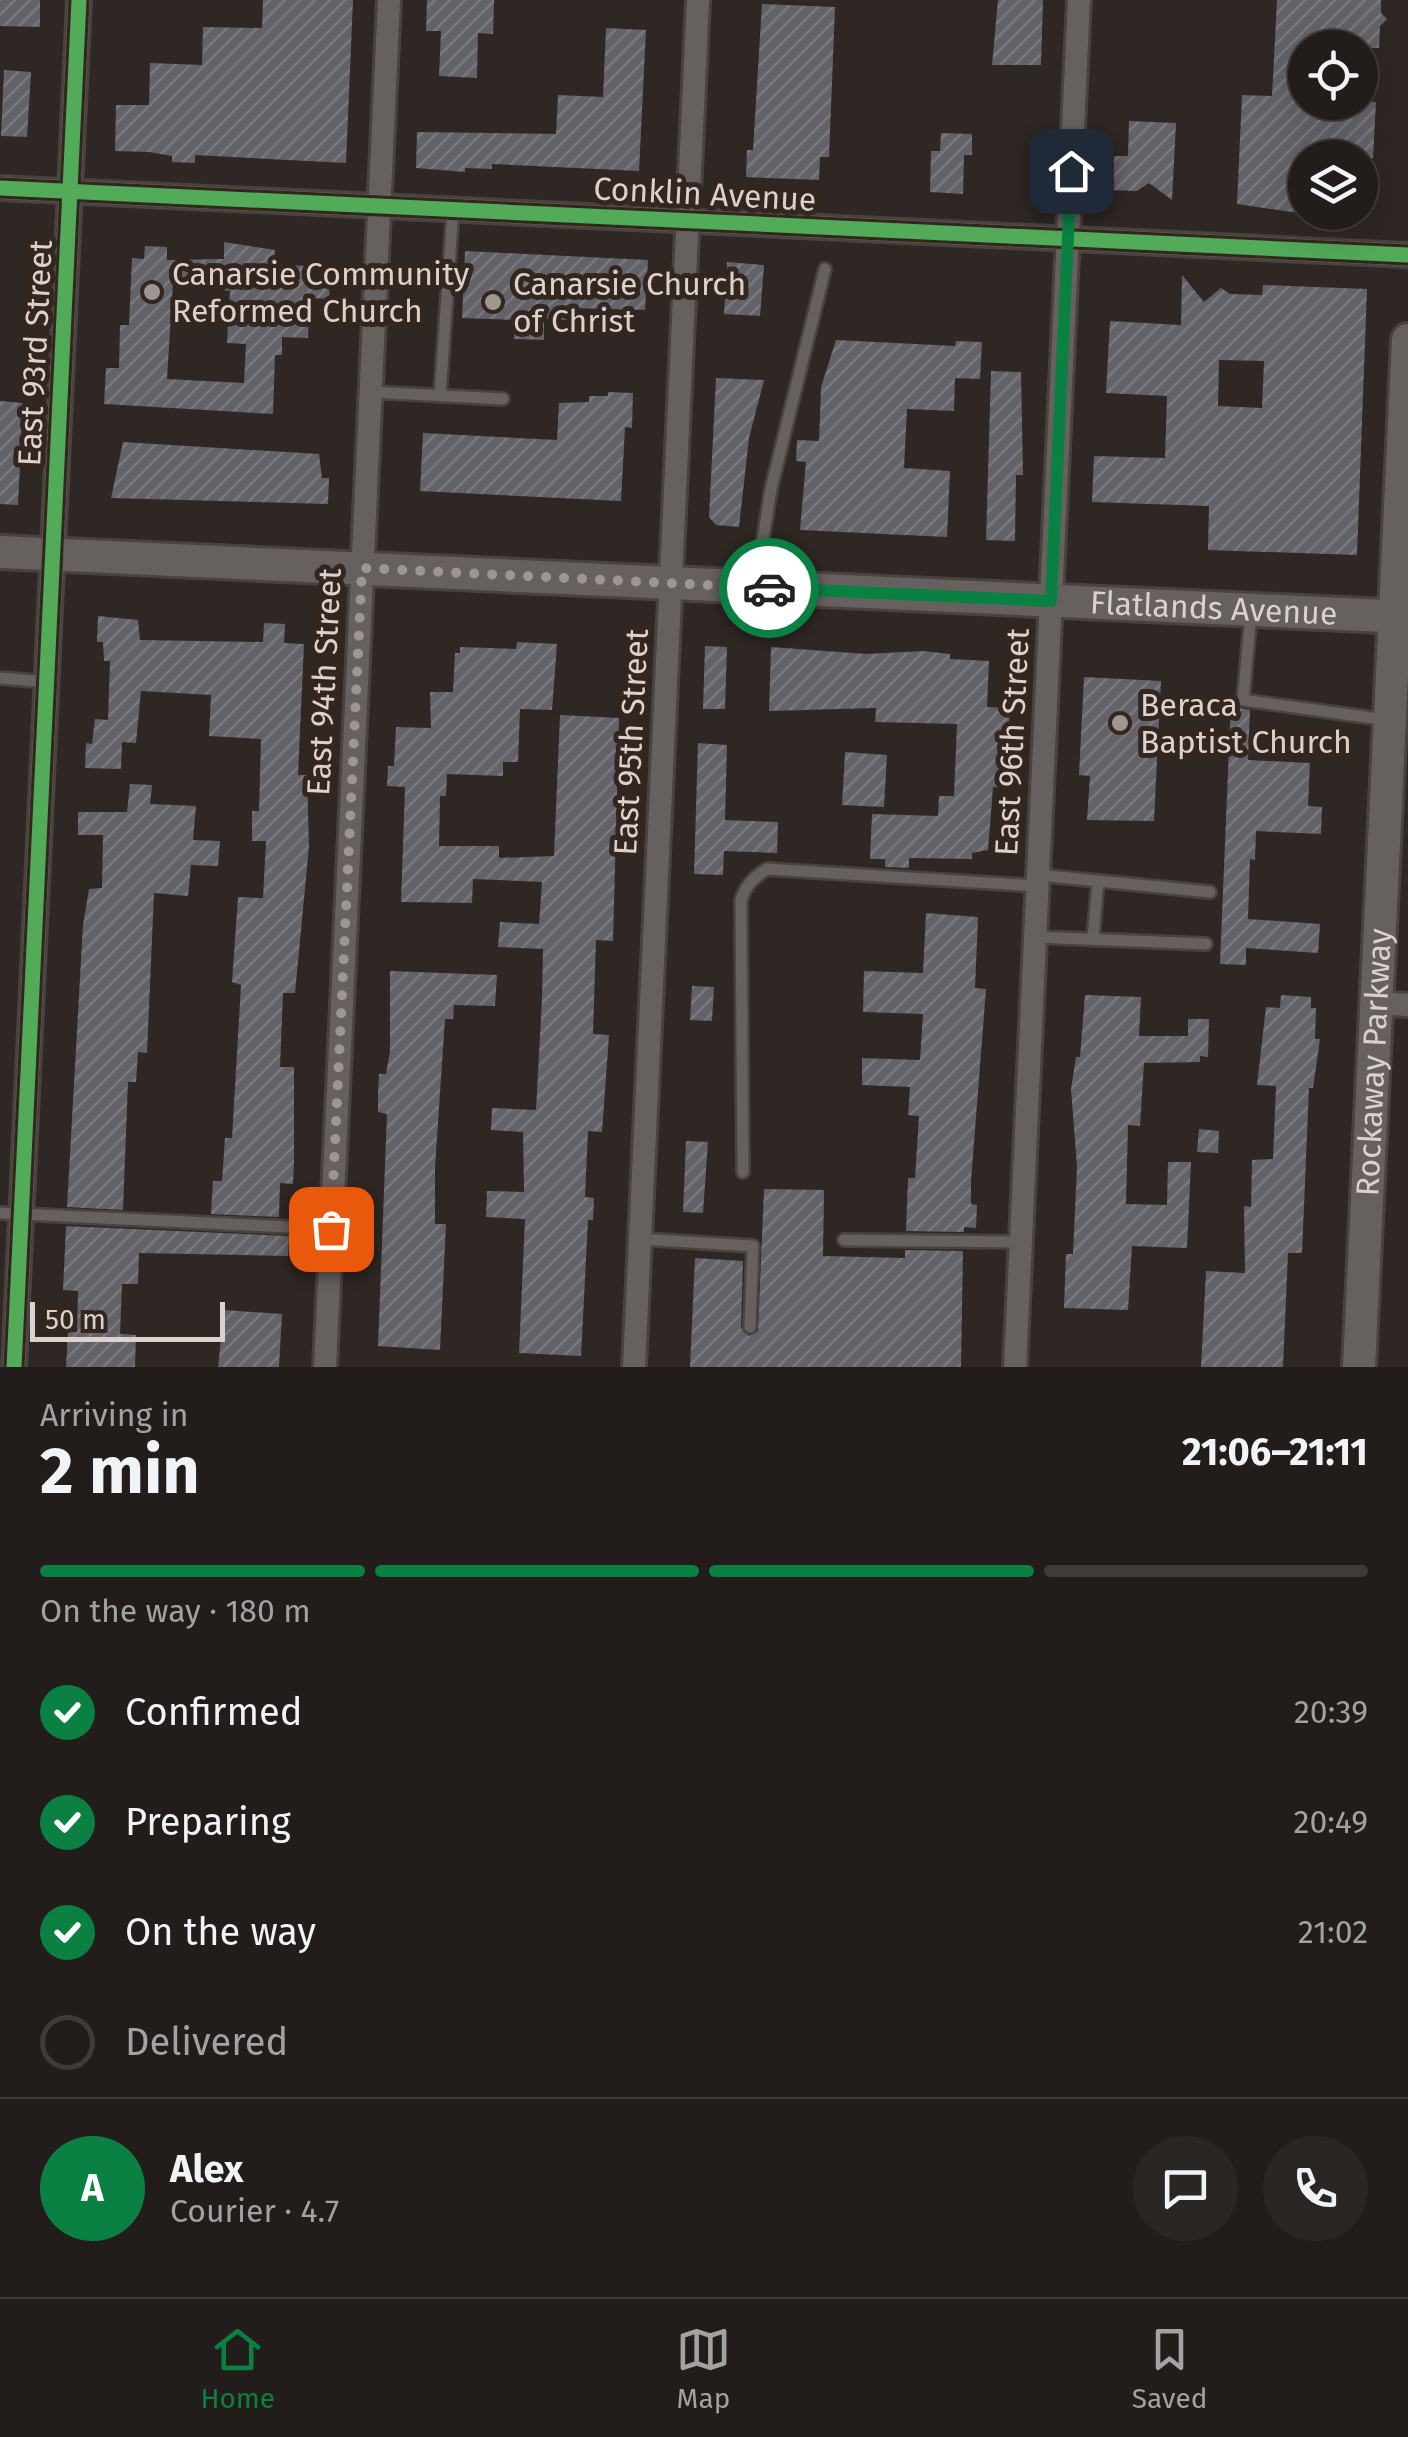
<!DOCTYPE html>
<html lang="en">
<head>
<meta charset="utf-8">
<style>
  :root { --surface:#221d1a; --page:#2a2623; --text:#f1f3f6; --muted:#a2a2a2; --line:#3f3b39; --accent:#0b8043 }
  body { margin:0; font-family:"Fira Sans",sans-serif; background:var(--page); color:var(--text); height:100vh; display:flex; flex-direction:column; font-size:38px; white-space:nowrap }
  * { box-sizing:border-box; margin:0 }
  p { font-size:32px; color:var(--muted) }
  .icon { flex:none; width:55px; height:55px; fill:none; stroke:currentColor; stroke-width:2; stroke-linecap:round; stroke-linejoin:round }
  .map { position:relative; height:1367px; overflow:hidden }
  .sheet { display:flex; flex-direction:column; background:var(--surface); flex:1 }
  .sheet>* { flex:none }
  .controls { position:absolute; left:1288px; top:30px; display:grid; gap:20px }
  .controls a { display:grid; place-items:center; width:90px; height:90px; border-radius:50%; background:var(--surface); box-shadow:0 10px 40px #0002,0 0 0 2px var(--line); font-size:50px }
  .scale { position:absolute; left:30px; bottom:25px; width:195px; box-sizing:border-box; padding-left:10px; border:5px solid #dbd2cd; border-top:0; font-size:28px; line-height:35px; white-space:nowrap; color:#dbd2cd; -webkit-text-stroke:8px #33261e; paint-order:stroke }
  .pin { position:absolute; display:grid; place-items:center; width:85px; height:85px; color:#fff; margin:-42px; border-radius:20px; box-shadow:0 5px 15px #0006 }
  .courier { position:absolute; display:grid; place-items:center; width:100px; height:100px; margin:-50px; border:8px solid #0b8043; border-radius:50%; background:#fff; color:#222; box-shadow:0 2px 12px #0007 }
  .head em { font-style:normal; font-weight:700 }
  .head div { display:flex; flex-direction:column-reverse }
  .head { display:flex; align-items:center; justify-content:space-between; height:170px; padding:0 40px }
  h1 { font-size:65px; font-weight:700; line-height:75px }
  .bar { display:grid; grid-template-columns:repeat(4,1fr); gap:15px 10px; align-content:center; height:120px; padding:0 40px }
  .bar i { height:12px; border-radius:8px; background:var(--line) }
  .bar .selected { background:var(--accent) }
  .bar p { grid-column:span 4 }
  .line { display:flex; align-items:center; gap:25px; padding:0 40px; border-top:2px solid var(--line) }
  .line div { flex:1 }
  .round { display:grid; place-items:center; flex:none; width:105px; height:105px; border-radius:52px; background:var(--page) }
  ol { padding:0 40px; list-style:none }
  li { display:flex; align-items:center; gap:30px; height:110px }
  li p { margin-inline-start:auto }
  li .icon { padding:10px; border-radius:50%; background:var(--accent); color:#fff; stroke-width:4 }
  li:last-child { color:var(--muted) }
  li i { width:55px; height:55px; border:5px solid var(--line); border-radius:50% }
  .tab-bar { display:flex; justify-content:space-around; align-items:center; height:140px; border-top:2px solid var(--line); background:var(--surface); font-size:28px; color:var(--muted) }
  .tab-bar a { display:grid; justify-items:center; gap:5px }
  .tab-bar .selected { color:var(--accent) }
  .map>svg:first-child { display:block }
  .building { fill:url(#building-hatch); fill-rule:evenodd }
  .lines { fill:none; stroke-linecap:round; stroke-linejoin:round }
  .lane-casing { stroke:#49423f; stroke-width:16 }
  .street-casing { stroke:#49423f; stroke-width:28 }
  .secondary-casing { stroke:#49423f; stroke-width:38 }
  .lane { stroke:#66615e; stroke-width:11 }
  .street { stroke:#66615e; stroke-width:22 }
  .secondary { stroke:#66615e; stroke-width:32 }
  .cycleway-casing { stroke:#33261e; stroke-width:21 }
  .cycleway { stroke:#51ab58; stroke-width:15 }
  .done { stroke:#9e9692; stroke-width:10; stroke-dasharray:0 18 }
  .route { stroke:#0b8043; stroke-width:12 }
  .poi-dot { fill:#9e9692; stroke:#33261e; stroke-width:4 }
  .labels { text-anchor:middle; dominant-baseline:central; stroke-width:10; stroke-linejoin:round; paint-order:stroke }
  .street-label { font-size:32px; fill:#dbd2cd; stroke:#33261e }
  .poi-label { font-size:32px; fill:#dbd2cd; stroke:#33261e; text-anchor:start }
</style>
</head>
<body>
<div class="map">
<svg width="1408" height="1367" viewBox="0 0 1408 1367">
  <defs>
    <pattern id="building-hatch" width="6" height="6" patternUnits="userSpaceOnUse" patternTransform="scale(2.5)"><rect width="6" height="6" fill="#646269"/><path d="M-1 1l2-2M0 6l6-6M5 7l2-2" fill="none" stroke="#7a787d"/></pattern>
  </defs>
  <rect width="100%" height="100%" fill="#2e2723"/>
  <path class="building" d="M 0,0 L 40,0 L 40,27 L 0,26 Z
    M 263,0 L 353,0 L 346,163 L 195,155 L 195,163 L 172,162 L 172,156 L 149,152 L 115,151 L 116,105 L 149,105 L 150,63 L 202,65 L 203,27 L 262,28 Z
    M 427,0 L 494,0 L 493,34 L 478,33 L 477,78 L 439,76 L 441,31 L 426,31 Z
    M 998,0 L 1043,0 L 1041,65 L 992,65 Z
    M 1277,0 L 1381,0 L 1381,13 L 1387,19 L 1380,26 L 1379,48 L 1305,48 L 1305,102 L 1376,102 L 1373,158 L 1305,158 L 1305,214 L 1237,204 L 1242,95 L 1272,96 Z
    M 762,4 L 835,7 L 829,157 L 820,157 L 819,180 L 746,177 L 747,150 L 753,150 Z
    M 606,28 L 646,30 L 639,171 L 492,164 L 492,169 L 465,168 L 465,172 L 416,168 L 417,132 L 556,134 L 558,95 L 603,97 Z
    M 4,70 L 31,72 L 27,137 L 1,136 Z
    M 1129,121 L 1176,123 L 1172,200 L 1149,183 L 1137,191 L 1106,190 L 1107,156 L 1128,156 Z
    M 941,133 L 972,134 L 972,155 L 964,155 L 963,194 L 930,192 L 931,151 L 940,151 Z
    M 224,242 L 275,250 L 274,264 L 308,266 L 307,278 L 330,279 L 329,299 L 310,298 L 308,338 L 282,337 L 282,355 L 275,355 L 273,414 L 104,404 L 106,368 L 119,368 L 120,325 L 129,325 L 132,258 L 144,259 L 145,246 L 167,247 L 167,260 L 224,259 ZM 173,282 L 223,282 L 223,290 L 230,291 L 227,343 L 246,344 L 244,383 L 167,379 Z
    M 465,251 L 648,260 L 645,310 L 572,308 L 571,320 L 544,319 L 544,340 L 514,339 L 514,320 L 462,318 Z
    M 727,262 L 764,265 L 760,316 L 724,314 Z
    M 1182,275 L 1204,302 L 1221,288 L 1230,294 L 1262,295 L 1263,285 L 1367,289 L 1357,555 L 1208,550 L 1209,506 L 1092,502 L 1094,456 L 1165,458 L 1167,396 L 1106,393 L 1110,321 L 1181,325 ZM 1219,360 L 1264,361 L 1262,408 L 1218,406 Z
    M 836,340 L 955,346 L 956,341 L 982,342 L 980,379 L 955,378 L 954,411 L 907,409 L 904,468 L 950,471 L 947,537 L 800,530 L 806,462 L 796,461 L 797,440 L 819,441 L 821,387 Z
    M 991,371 L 1021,372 L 1023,475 L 1016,475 L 1015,541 L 986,540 Z
    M 716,378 L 764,380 L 749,438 L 739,527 L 716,525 L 709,517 Z
    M 608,392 L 633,393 L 632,428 L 625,427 L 621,501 L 420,491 L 423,433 L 557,440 L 559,403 L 589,402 L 589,396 L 608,396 Z
    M 0,401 L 23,403 L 18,505 L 0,504 Z
    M 123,442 L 319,454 L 322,478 L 329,478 L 328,504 L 111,498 Z
    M 98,616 L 138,620 L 140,640 L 263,642 L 264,623 L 285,624 L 284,643 L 304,644 L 298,775 L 307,775 L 309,846 L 295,993 L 283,993 L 280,1067 L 294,1067 L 294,1160 L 293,1184 L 280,1183 L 279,1217 L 211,1214 L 213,1181 L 222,1181 L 225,1138 L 232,1138 L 241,985 L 232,982 L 238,897 L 263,898 L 266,841 L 252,841 L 252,811 L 259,811 L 261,739 L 209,736 L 211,695 L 141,691 L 136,743 L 122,742 L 121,769 L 85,768 L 86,743 L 92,744 L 95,719 L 108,720 L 110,661 L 104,661 L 103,642 L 97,642 Z
    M 517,642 L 557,644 L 552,710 L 520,709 L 518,762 L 503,762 L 503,776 L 447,774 L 446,796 L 440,796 L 439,846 L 499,846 L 499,858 L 554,856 L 560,715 L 619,718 L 613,941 L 596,940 L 593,1034 L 609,1035 L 602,1132 L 588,1131 L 585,1197 L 594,1198 L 593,1220 L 588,1220 L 581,1356 L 519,1353 L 525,1219 L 486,1217 L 487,1191 L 524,1192 L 523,1132 L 491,1130 L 492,1108 L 536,1110 L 542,998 L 543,949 L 498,947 L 500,922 L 539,924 L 542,882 L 473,879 L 472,903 L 401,902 L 405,787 L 387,786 L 388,766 L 394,766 L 396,727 L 431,728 L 430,692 L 453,692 L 455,653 L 460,653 L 460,647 L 516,649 Z
    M 705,646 L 727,647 L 725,709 L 703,709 Z
    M 771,647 L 866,654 L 923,651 L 950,654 L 950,659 L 989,661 L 987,707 L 1010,708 L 1005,788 L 993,787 L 988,850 L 972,853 L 972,859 L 909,858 L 909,868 L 885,867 L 885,859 L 870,859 L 872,814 L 938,816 L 939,796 L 954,796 L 957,724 L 875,722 L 876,708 L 769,711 Z
    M 1084,677 L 1161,681 L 1154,821 L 1087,820 L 1090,776 L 1079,775 Z
    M 1231,699 L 1238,708 L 1250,710 L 1248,760 L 1310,763 L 1308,806 L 1322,807 L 1321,834 L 1256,831 L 1255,860 L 1250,859 L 1248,919 L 1320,924 L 1318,953 L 1246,948 L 1246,965 L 1220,964 Z
    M 698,743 L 727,745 L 725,820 L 778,822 L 777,853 L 724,851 L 723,875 L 694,874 Z
    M 845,752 L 887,755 L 884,807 L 842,805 Z
    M 130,784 L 152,785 L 150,804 L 196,806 L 193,840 L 220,841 L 218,866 L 191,865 L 188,896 L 154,893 L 147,1053 L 138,1052 L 136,1082 L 128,1082 L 123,1210 L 67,1207 L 83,925 L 89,889 L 102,888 L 103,835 L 78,835 L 78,812 L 127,812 Z
    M 926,913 L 978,917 L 975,988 L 986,989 L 971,1181 L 971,1204 L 977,1205 L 976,1228 L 964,1227 L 964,1232 L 906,1231 L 908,1178 L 915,1178 L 919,1116 L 908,1115 L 910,1087 L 862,1085 L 862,1058 L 920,1060 L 923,1014 L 863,1012 L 864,971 L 923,973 Z
    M 390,971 L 497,975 L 495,1006 L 454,1005 L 453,1019 L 445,1019 L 435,1167 L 435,1224 L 446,1224 L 440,1350 L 378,1346 L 387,1114 L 378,1112 L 378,1094 L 379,1074 L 386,1074 L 390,1051 Z
    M 692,986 L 714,987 L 712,1021 L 690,1020 Z
    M 1085,995 L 1141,997 L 1139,1036 L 1188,1036 L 1188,1019 L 1209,1019 L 1208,1057 L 1200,1056 L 1200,1062 L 1144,1063 L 1140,1126 L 1128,1125 L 1126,1204 L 1167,1205 L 1168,1162 L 1191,1162 L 1187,1248 L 1132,1246 L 1128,1310 L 1064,1308 L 1066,1254 L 1073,1254 L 1077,1166 L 1071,1089 L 1076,1057 L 1080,1057 Z
    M 1281,995 L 1311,997 L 1311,1008 L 1316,1008 L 1315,1039 L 1320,1039 L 1313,1088 L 1309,1088 L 1302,1253 L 1288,1253 L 1283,1367 L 1201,1367 L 1206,1271 L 1245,1273 L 1244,1206 L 1251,1207 L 1252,1160 L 1273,1159 L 1276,1086 L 1257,1085 L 1266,1007 L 1280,1008 Z
    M 1199,1129 L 1219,1131 L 1218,1153 L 1197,1152 Z
    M 686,1141 L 708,1142 L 703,1213 L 683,1212 Z
    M 764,1189 L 824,1190 L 823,1256 L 905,1258 L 905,1250 L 963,1251 L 961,1367 L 690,1367 L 695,1258 L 743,1261 L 741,1328 L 749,1336 L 758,1331 Z
    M 66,1226 L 289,1236 L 288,1256 L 139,1253 L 138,1284 L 122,1284 L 120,1334 L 136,1335 L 135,1367 L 66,1367 L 68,1332 L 77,1332 L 78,1291 L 63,1290 Z
    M 224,1310 L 282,1314 L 279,1367 L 218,1367 Z"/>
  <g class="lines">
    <g class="lane-casing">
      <path id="lane" d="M 370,392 L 503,399
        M 440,396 L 453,210
        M 756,583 L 771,489 L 825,269
        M 1251,614 L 1243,700 L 1387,720
        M 0,678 L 47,682
        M 1038,875 L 1210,892
        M 1035,937 L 1206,944
        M 1093,939 L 1098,881
        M 743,1172 L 741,901 C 745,886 753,878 767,869 L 1038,886
        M 0,1213 L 331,1229
        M 640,1239 L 753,1246 L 750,1327
        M 844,1240 L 1021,1242"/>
    </g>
    <g class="street-casing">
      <path id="street" d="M 0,188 L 1408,255
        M 1376,1003 L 1408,1005
        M 14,1367 L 79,0
        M 325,1367 L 389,0
        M 634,1367 L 698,0
        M 1015,1367 L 1079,0"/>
    </g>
    <g class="secondary-casing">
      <g id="secondary">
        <path id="s1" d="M 0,552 L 1408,617"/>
        <path id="s2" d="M 1359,1367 L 1408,340"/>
      </g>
    </g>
    <use href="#lane" class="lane"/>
    <use href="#street" class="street"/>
    <use href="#secondary" class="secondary"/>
    <g class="cycleway-casing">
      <path id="cycleway" d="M 0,188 L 1408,255
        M 14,1367 L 79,0"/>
    </g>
    <use href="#cycleway" class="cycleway"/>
  </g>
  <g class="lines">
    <path class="done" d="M 331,1229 L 362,568 L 769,588"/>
    <path class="route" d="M 769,588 L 1051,601 L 1071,171"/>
  </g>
  <g class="poi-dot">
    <circle cx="152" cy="292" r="10"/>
    <circle cx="493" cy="302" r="10"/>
    <circle cx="1120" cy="723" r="10"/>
  </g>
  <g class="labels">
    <g class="street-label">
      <text transform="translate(705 194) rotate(3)">Conklin Avenue</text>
      <text transform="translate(35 353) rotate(-87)">East 93rd Street</text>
      <text stroke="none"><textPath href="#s1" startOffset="1215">Flatlands Avenue</textPath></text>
      <text transform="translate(324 682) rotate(-87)">East 94th Street</text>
      <text transform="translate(631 742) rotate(-87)">East 95th Street</text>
      <text transform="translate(1012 742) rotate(-87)">East 96th Street</text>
      <text stroke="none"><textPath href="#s2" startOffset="305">Rockaway Parkway</textPath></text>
    </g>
    <g class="poi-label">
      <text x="172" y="274">Canarsie Community<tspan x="172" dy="37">Reformed Church</tspan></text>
      <text x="513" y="284">Canarsie Church<tspan x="513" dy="37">of Christ</tspan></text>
      <text x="1140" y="705">Beraca<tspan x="1140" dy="37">Baptist Church</tspan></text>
    </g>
  </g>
</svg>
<div class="controls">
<a><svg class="icon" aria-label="locate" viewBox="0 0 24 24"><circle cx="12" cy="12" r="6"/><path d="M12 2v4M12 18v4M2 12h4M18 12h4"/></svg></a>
<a><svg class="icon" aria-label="layers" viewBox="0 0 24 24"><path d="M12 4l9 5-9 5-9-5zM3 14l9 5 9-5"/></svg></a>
</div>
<div class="scale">50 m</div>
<div class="pin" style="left:331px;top:1229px;background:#ea580c"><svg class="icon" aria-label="bag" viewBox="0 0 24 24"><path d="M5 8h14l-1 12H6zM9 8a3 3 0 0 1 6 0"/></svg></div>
<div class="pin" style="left:1071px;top:171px;background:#1f2937"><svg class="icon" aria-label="home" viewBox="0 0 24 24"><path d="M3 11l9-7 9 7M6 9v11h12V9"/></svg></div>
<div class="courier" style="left:769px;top:588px"><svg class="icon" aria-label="car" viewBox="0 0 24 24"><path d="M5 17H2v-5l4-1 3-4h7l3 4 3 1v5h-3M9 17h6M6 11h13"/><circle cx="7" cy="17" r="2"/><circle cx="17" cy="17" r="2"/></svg></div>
</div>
<section class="sheet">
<div class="head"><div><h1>2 min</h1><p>Arriving in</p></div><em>21:06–21:11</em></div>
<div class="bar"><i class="selected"></i><i class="selected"></i><i class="selected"></i><i></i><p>On the way · 180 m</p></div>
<ol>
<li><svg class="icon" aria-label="check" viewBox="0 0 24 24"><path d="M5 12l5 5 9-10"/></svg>Confirmed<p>20:39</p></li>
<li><svg class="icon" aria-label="check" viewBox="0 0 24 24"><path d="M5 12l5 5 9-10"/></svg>Preparing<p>20:49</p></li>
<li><svg class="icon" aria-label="check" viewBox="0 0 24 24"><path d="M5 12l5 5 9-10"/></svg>On the way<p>21:02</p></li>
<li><i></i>Delivered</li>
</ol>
<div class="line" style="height:180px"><b class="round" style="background:var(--accent);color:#fff">A</b><div><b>Alex</b><p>Courier · 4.7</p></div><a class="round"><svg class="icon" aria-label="chat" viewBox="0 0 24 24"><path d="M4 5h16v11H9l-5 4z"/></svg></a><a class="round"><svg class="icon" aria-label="phone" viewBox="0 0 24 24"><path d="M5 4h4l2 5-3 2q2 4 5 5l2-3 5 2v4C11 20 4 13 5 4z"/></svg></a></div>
</section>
<nav class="tab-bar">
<a class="selected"><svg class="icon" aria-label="home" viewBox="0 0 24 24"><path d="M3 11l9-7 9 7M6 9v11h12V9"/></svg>Home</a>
<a><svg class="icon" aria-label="map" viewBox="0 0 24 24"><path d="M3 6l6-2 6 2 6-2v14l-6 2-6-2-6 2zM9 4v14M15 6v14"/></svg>Map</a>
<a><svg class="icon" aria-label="saved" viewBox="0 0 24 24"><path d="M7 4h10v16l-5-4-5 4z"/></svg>Saved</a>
</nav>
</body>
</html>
